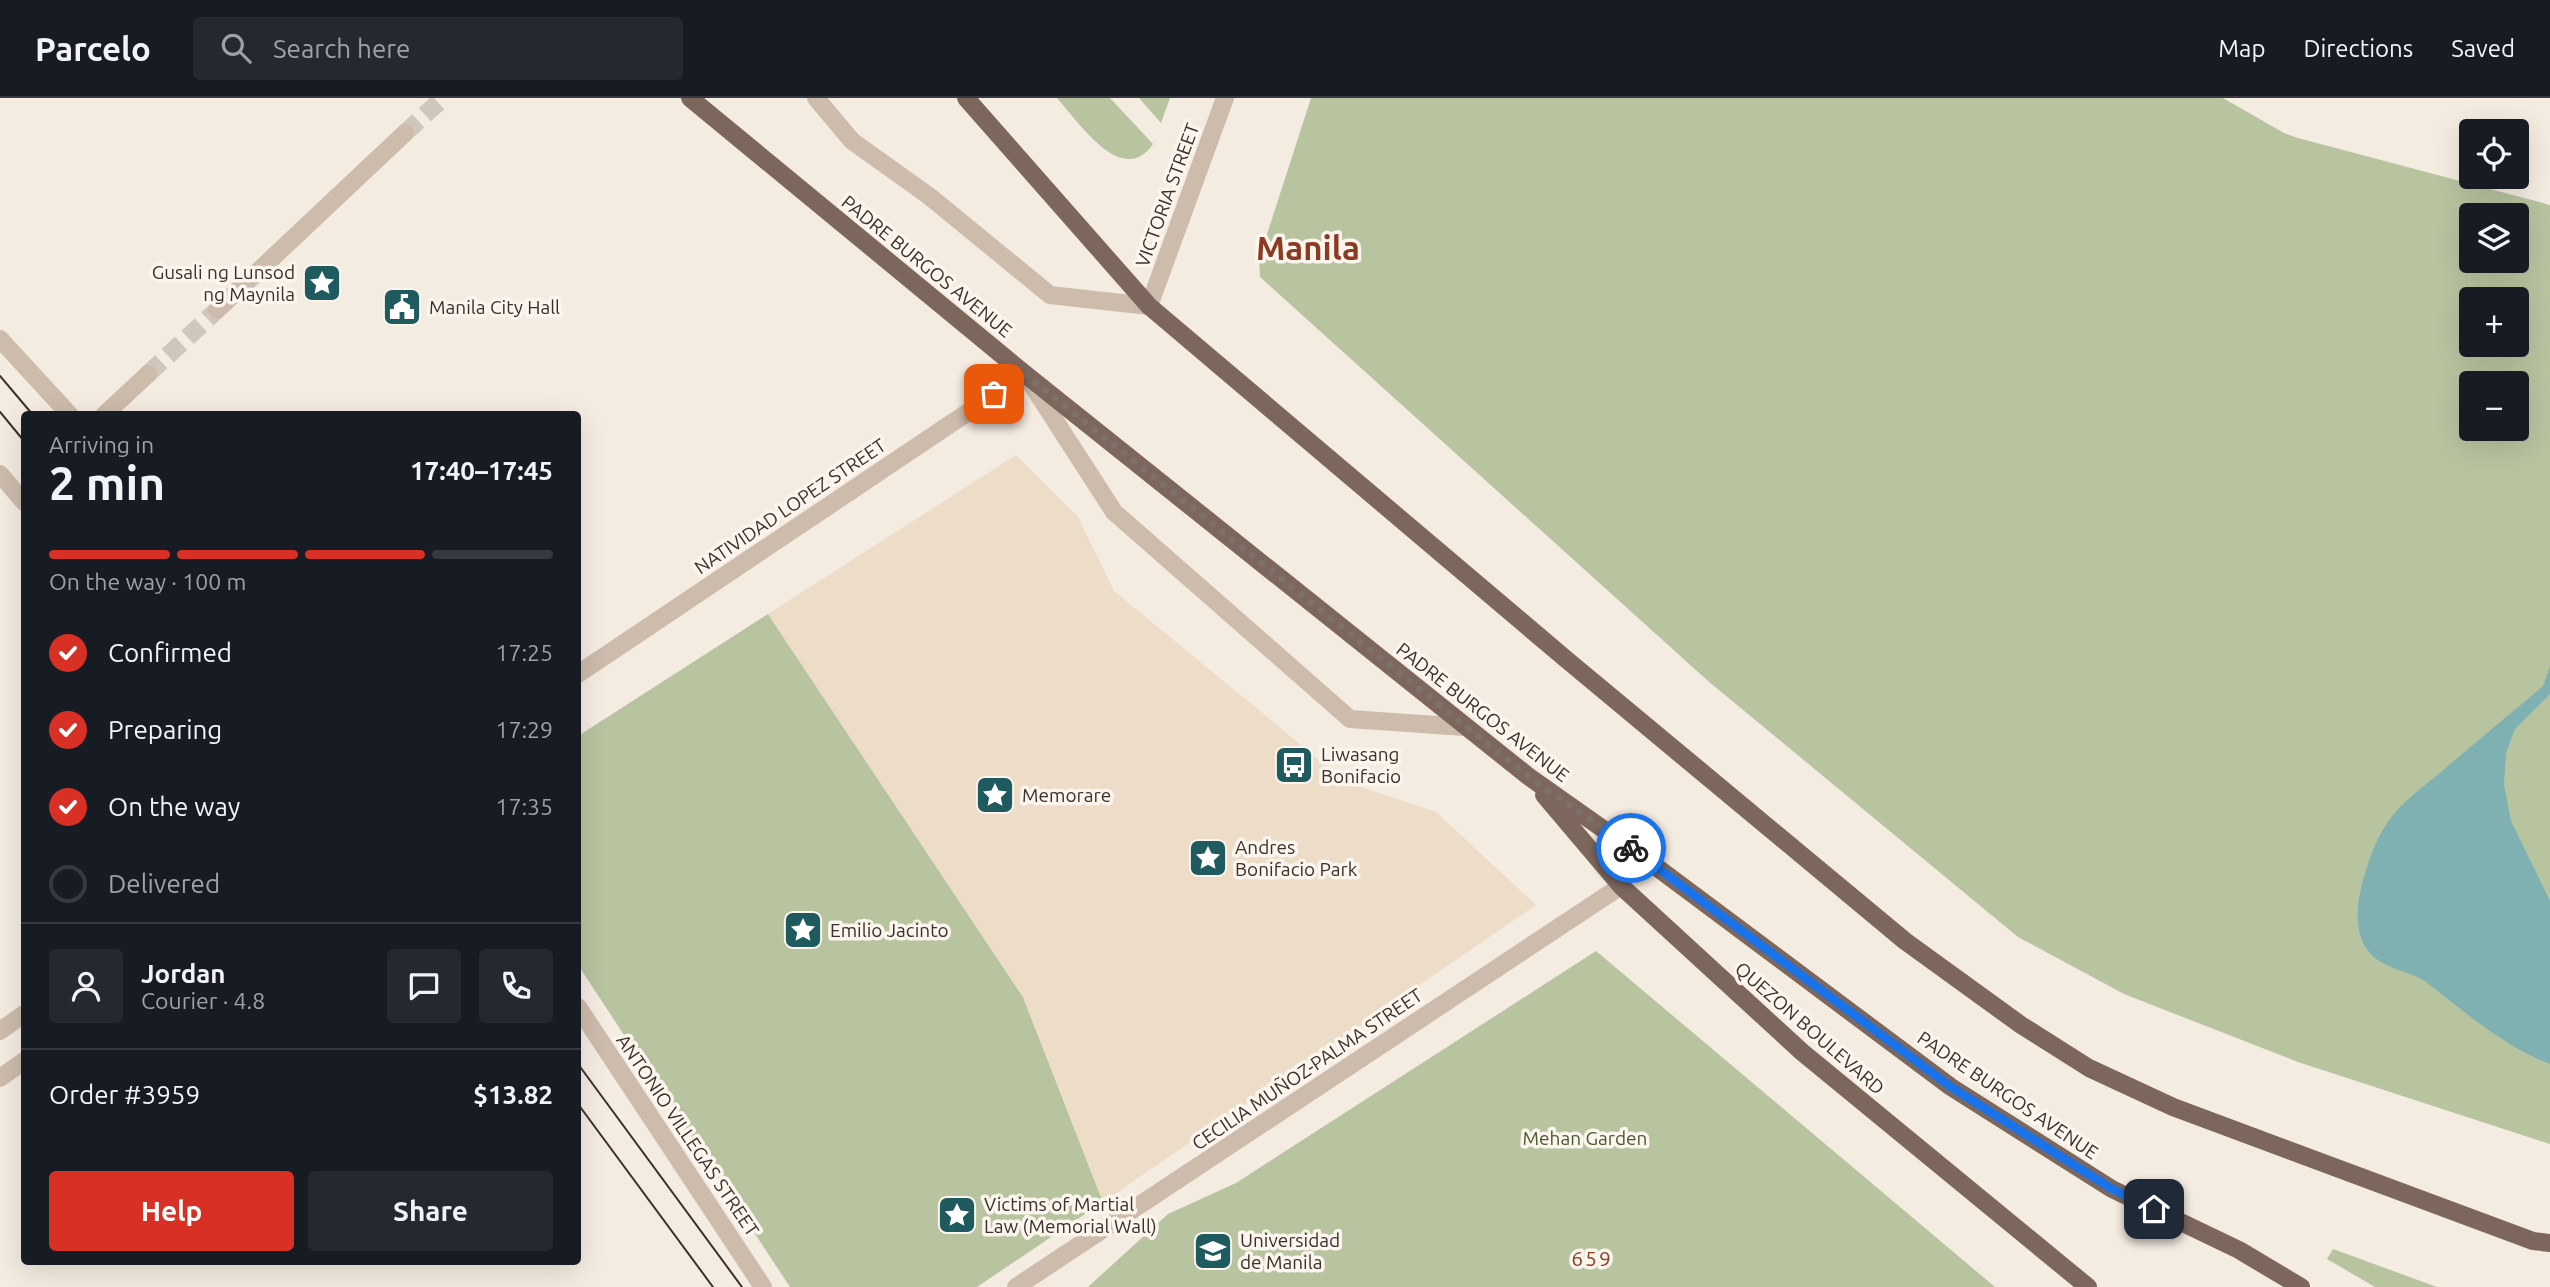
<!DOCTYPE html>
<html lang="en">
<head>
<meta charset="utf-8">
<style>
  :root { --surface:#171b24; --page:#242831; --text:#f1f3f6; --muted:#9ea1a6; --line:#363941; --accent:#d93025 }
  body { margin:0; font-family:Ubuntu,sans-serif; background:var(--page); color:var(--text); height:100vh; display:flex; flex-direction:column; font-size:26px; white-space:nowrap }
  * { box-sizing:border-box; margin:0 }
  p { font-size:23px; color:var(--muted) }
  .icon { flex:none; width:38px; height:38px; fill:none; stroke:currentColor; stroke-width:2; stroke-linecap:round; stroke-linejoin:round }
  .map { position:relative; flex:1; overflow:hidden }
  .details { position:absolute; left:21px; top:313px; width:560px; height:854px; display:flex; flex-direction:column; background:var(--surface); border-radius:7px; box-shadow:0 7px 28px #0002 }
  .details>* { flex:none }
  .buttons { position:absolute; left:2459px; top:21px; display:grid; gap:14px }
  .buttons a { display:grid; place-items:center; width:70px; height:70px; border-radius:7px; background:var(--surface); box-shadow:0 7px 28px #0002; font-size:35px }
  .pin { position:absolute; display:grid; place-items:center; width:60px; height:60px; color:#fff; margin:-30px; border-radius:14px; box-shadow:0 4px 10px #0006 }
  .courier { position:absolute; display:grid; place-items:center; width:70px; height:70px; margin:-35px; border:5px solid #1a73e8; border-radius:50%; background:#fff; color:#222; box-shadow:0 2px 9px #0007 }
  .headline em { font-style:normal; font-weight:700 }
  .headline div { display:flex; flex-direction:column-reverse }
  .headline { display:flex; align-items:center; justify-content:space-between; height:119px; padding:0 28px }
  h1 { font-size:46px; font-weight:700; line-height:52px }
  .bar { display:grid; grid-template-columns:repeat(4,1fr); gap:10px 7px; align-content:center; height:84px; padding:0 28px }
  .bar i { height:9px; border-radius:5px; background:var(--line) }
  .bar .active { background:var(--accent) }
  .bar p { grid-column:span 4 }
  .line { display:flex; align-items:center; gap:18px; padding:0 28px; border-top:2px solid var(--line) }
  .line div { flex:1 }
  .round { display:grid; place-items:center; flex:none; width:74px; height:74px; border-radius:7px; background:var(--page) }
  ol { padding:0 28px; list-style:none }
  li { display:flex; align-items:center; gap:21px; height:77px }
  li p { margin-inline-start:auto }
  li .icon { padding:7px; border-radius:50%; background:var(--accent); color:#fff; stroke-width:4 }
  li:last-child { color:var(--muted) }
  li i { width:38px; height:38px; border:4px solid var(--line); border-radius:50% }
  .cta { display:flex; gap:14px; margin-top:auto; padding:14px 28px }
  .cta a { flex:1; height:80px; border-radius:7px; background:var(--accent); color:#fff; font-size:28px; font-weight:700; line-height:80px; text-align:center }
  .cta a+a { background:var(--page); color:var(--text) }
  header { display:flex; align-items:center; gap:42px; box-sizing:border-box; height:98px; padding:0 35px; background:var(--surface); border-bottom:2px solid var(--line) }
  header strong { font-size:33px }
  nav { display:flex; gap:38px; margin-inline-start:auto; font-size:24px }
  .search { width:490px; height:63px; background:var(--page); display:flex; align-items:center; gap:18px; box-sizing:border-box; padding:0 24px; border-radius:7px; color:var(--muted); font-size:26px }
  .map>svg:first-child { display:block }
  .green { fill:#b8c4a0; fill-rule:evenodd }
  .plaza { fill:#ecdcc8 }
  .water { fill:#7fb0b2 }
  .lines { fill:none; stroke-linecap:round; stroke-linejoin:round }
  .minor-tunnel { stroke:#cfc6bd; stroke-width:18; stroke-dasharray:18 9; stroke-linecap:butt }
  .minor { stroke:#cdbbac; stroke-width:18 }
  .major { stroke:#7d675c; stroke-width:18 }
  .tram { stroke:#3b302b; stroke-width:2 }
  .done { stroke:#7c716b; stroke-width:7; stroke-dasharray:0 12.6 }
  .route { stroke:#1a73e8; stroke-width:9 }
  .labels { text-anchor:middle; dominant-baseline:central; stroke-width:7; stroke-linejoin:round; paint-order:stroke }
  .street-label { font-size:19px; fill:#3b302b; stroke:#fbf5ee }
  .poi-label { font-size:19px; fill:#3b302b; stroke:#fbf5ee; text-anchor:start }
  .park-label { font-size:19px; fill:#4a5a2e; stroke:#fbf5ee }
  .neighbourhood-label { font-size:21px; letter-spacing:2px; fill:#8c3b22; stroke:#fbf5ee }
  .town-label { font-size:33px; font-weight:bold; fill:#8c3b22; stroke:#fbf5ee }
</style>
</head>
<body>
<header>
<strong>Parcelo</strong>
<div class="search"><svg class="icon" aria-label="search" viewBox="0 0 24 24"><circle cx="10" cy="10" r="6"/><path d="M15 15l6 6"/></svg>Search here</div>
<nav><a>Map</a><a>Directions</a><a>Saved</a></nav>
</header>
<div class="map">
<svg width="2550" height="1189" viewBox="0 0 2550 1189">
  <rect width="100%" height="100%" fill="#f4ebe1"/>
  <path class="green" d="M 1057,0 L 1110,0 L 1153,46 C 1122,91 1078,23 1057,0 Z
    M 1139,0 L 1170,0 L 1161,25 Z
    M 1311,0 L 2223,0 L 2284,35 L 2298,40 L 2550,107 L 2550,1046 L 2298,964 L 2124,896 L 2018,839 L 1708,583 L 1260,179 L 1259,161 ZM 2471,117 L 2516,117 L 2516,163 L 2471,163 ZM 2471,201 L 2516,201 L 2516,247 L 2471,247 ZM 2471,285 L 2516,285 L 2516,331 L 2471,331 Z
    M 768,516 L 1023,899 L 1103,1104 L 977,1189 L 790,1189 L 578,867 L 578,638 Z
    M 1596,853 L 1995,1189 L 1088,1189 L 1168,1116 L 1236,1085 Z
    M 2333,1151 L 2437,1189 L 2375,1189 L 2327,1161 Z"/>
  <path class="plaza" d="M 1016,357 L 1078,419 L 1114,493 L 1346,684 L 1436,714 L 1536,807 L 1103,1104 L 1023,899 L 768,516 Z"/>
  <path class="water" d="M 2550,568 L 2550,596 L 2515,631 L 2506,655 L 2504,686 L 2511,723 L 2550,803 L 2550,966 C 2503,948 2465,914 2426,884 C 2409,872 2385,872 2370,855 C 2357,841 2356,817 2359,800 C 2364,775 2373,746 2387,725 C 2400,705 2423,689 2441,674 C 2475,645 2509,617 2543,588 Z"/>
  <g class="lines">
    <path class="minor-tunnel" d="M 405,35 L 443,0
      M 148,276 L 217,212"/>
    <path class="minor" d="M 816,0 L 852,43 L 929,98 L 1050,197 L 1149,208 L 1225,0
      M 217,212 L 405,35
      M 0,241 L 70,317
      M 104,317 L 148,276
      M 0,376 L 24,404
      M 578,576 L 1025,276 L 1114,414 L 1350,621 L 1465,629
      M 578,909 L 763,1189
      M 0,933 L 24,916
      M 0,980 L 24,963
      M 1016,1189 L 1621,788"/>
    <path class="major" d="M 690,0 L 1025,276 L 1528,678 L 1647,762 L 1951,989 L 2112,1091 L 2239,1152 L 2301,1189
      M 966,0 L 1149,208 L 1567,562 L 1905,843 L 2021,927 L 2089,970 L 2173,1009 L 2533,1143 L 2550,1145
      M 1544,697 L 1621,788 L 1802,954 L 2088,1189"/>
    <path class="tram" d="M 0,278 L 33,317
      M 0,314 L 24,343
      M 578,966 L 742,1189
      M 578,1006 L 713,1189"/>
  </g>
  <g class="lines">
    <path class="done" d="M 994,296 L 1025,276 L 1528,678 L 1631,750"/>
    <path class="route" d="M 1631,750 L 1951,989 L 2112,1091 L 2154,1111"/>
  </g>
  <defs>
    <g id="sight-square" transform="scale(2.0125)"><rect x="-9" y="-9" width="18" height="18" rx="4" fill="#1f5a5e" stroke="#fbf5ee"/><path d="M0-6L1.8-2.2L6-1.7L2.9 1.2L3.7 5.4L0 3.3L-3.7 5.4L-2.9 1.2L-6-1.7L-1.8-2.2Z" fill="#fff"/></g>
    <g id="civic-square" transform="scale(2.0125)"><rect x="-9" y="-9" width="18" height="18" rx="4" fill="#1f5a5e" stroke="#fbf5ee"/><path d="M-.6-6.5H3V-4.5H.6V-3L4-1V1h2V6H-6V1h2V-1L-.6-3ZM-1.2 2.5V6h2.4V2.5Z" fill="#fff"/></g>
    <g id="bus-square" transform="scale(2.0125)"><rect x="-9" y="-9" width="18" height="18" rx="4" fill="#1f5a5e" stroke="#fbf5ee"/><path d="M-5-6H5V4H4V6H2V4H-2V6H-4V4H-5ZM-3.5-4V0h7V-4ZM-3.5 1.2v1.5H-2V1.2ZM2 1.2v1.5H3.5V1.2Z" fill="#fff"/></g>
    <g id="university-square" transform="scale(2.0125)"><rect x="-9" y="-9" width="18" height="18" rx="4" fill="#1f5a5e" stroke="#fbf5ee"/><path d="M0-5L7-2L0 1L-7-2ZM-4 1L0 2.5L4 1V4Q0 6-4 4Z" fill="#fff"/></g>
  </defs>
  <g fill-rule="evenodd">
    <use href="#sight-square" x="322" y="185"/>
    <use href="#civic-square" x="402" y="209"/>
    <use href="#bus-square" x="1294" y="667"/>
    <use href="#sight-square" x="995" y="697"/>
    <use href="#sight-square" x="1208" y="760"/>
    <use href="#sight-square" x="803" y="832"/>
    <use href="#sight-square" x="957" y="1117"/>
    <use href="#university-square" x="1213" y="1153"/>
  </g>
  <g class="labels">
    <g class="street-label">
      <text transform="translate(1167 97) rotate(-70)">VICTORIA STREET</text>
      <text transform="translate(927 168) rotate(39)">PADRE BURGOS AVENUE</text>
      <text transform="translate(790 408) rotate(-34)">NATIVIDAD LOPEZ STREET</text>
      <text transform="translate(1483 614) rotate(38)">PADRE BURGOS AVENUE</text>
      <text transform="translate(1810 930) rotate(41)">QUEZON BOULEVARD</text>
      <text transform="translate(1307 971) rotate(-34)">CECILIA MUÑOZ-PALMA STREET</text>
      <text transform="translate(2008 997) rotate(34)">PADRE BURGOS AVENUE</text>
      <text transform="translate(688 1037) rotate(56)">ANTONIO VILLEGAS STREET</text>
    </g>
    <g class="poi-label">
      <text x="295" y="174" text-anchor="end">Gusali ng Lunsod<tspan x="295" dy="22">ng Maynila</tspan></text>
      <text x="429" y="209">Manila City Hall</text>
      <text x="1321" y="656">Liwasang<tspan x="1321" dy="22">Bonifacio</tspan></text>
      <text x="1022" y="697">Memorare</text>
      <text x="1235" y="749">Andres<tspan x="1235" dy="22">Bonifacio Park</tspan></text>
      <text x="830" y="832">Emilio Jacinto</text>
      <text x="984" y="1106">Victims of Martial<tspan x="984" dy="22">Law (Memorial Wall)</tspan></text>
      <text x="1240" y="1142">Universidad<tspan x="1240" dy="22">de Manila</tspan></text>
    </g>
    <g class="park-label">
      <text x="1585" y="1040">Mehan Garden</text>
    </g>
    <g class="neighbourhood-label">
      <text x="1592" y="1160">659</text>
    </g>
    <g class="town-label">
      <text x="1308" y="149">Manila</text>
    </g>
  </g>
</svg>
<div class="buttons">
<a><svg class="icon" aria-label="locate" viewBox="0 0 24 24"><circle cx="12" cy="12" r="6"/><path d="M12 2v4M12 18v4M2 12h4M18 12h4"/></svg></a>
<a><svg class="icon" aria-label="layers" viewBox="0 0 24 24"><path d="M12 4l9 5-9 5-9-5zM3 14l9 5 9-5"/></svg></a>
<a>+</a>
<a>−</a>
</div>
<div class="pin" style="left:994px;top:296px;background:#ea580c"><svg class="icon" aria-label="bag" viewBox="0 0 24 24"><path d="M5 8h14l-1 12H6zM9 8a3 3 0 0 1 6 0"/></svg></div>
<div class="pin" style="left:2154px;top:1111px;background:#1f2937"><svg class="icon" aria-label="home" viewBox="0 0 24 24"><path d="M3 11l9-7 9 7M6 9v11h12V9"/></svg></div>
<div class="courier" style="left:1631px;top:750px"><svg class="icon" aria-label="bike" viewBox="0 0 24 24"><circle cx="6" cy="16" r="4"/><circle cx="18" cy="16" r="4"/><path d="M6 16l4-8h5l3 8M10 8l3 8H6M13 5h3"/></svg></div>
<section class="details">
<div class="headline"><div><h1>2 min</h1><p>Arriving in</p></div><em>17:40–17:45</em></div>
<div class="bar"><i class="active"></i><i class="active"></i><i class="active"></i><i></i><p>On the way · 100 m</p></div>
<ol>
<li><svg class="icon" aria-label="check" viewBox="0 0 24 24"><path d="M5 12l5 5 9-10"/></svg>Confirmed<p>17:25</p></li>
<li><svg class="icon" aria-label="check" viewBox="0 0 24 24"><path d="M5 12l5 5 9-10"/></svg>Preparing<p>17:29</p></li>
<li><svg class="icon" aria-label="check" viewBox="0 0 24 24"><path d="M5 12l5 5 9-10"/></svg>On the way<p>17:35</p></li>
<li><i></i>Delivered</li>
</ol>
<div class="line" style="height:126px"><a class="round"><svg class="icon" aria-label="person" viewBox="0 0 24 24"><circle cx="12" cy="8" r="4"/><path d="M4 21q1-7 8-7t8 7"/></svg></a><div><b>Jordan</b><p>Courier · 4.8</p></div><a class="round"><svg class="icon" aria-label="chat" viewBox="0 0 24 24"><path d="M4 5h16v11H9l-5 4z"/></svg></a><a class="round"><svg class="icon" aria-label="phone" viewBox="0 0 24 24"><path d="M5 4h4l2 5-3 2q2 4 5 5l2-3 5 2v4C11 20 4 13 5 4z"/></svg></a></div>
<div class="line" style="height:91px"><div>Order #3959</div><b>$13.82</b></div>
<div class="cta"><a>Help</a><a>Share</a></div>
</section>
</div>
</body>
</html>
